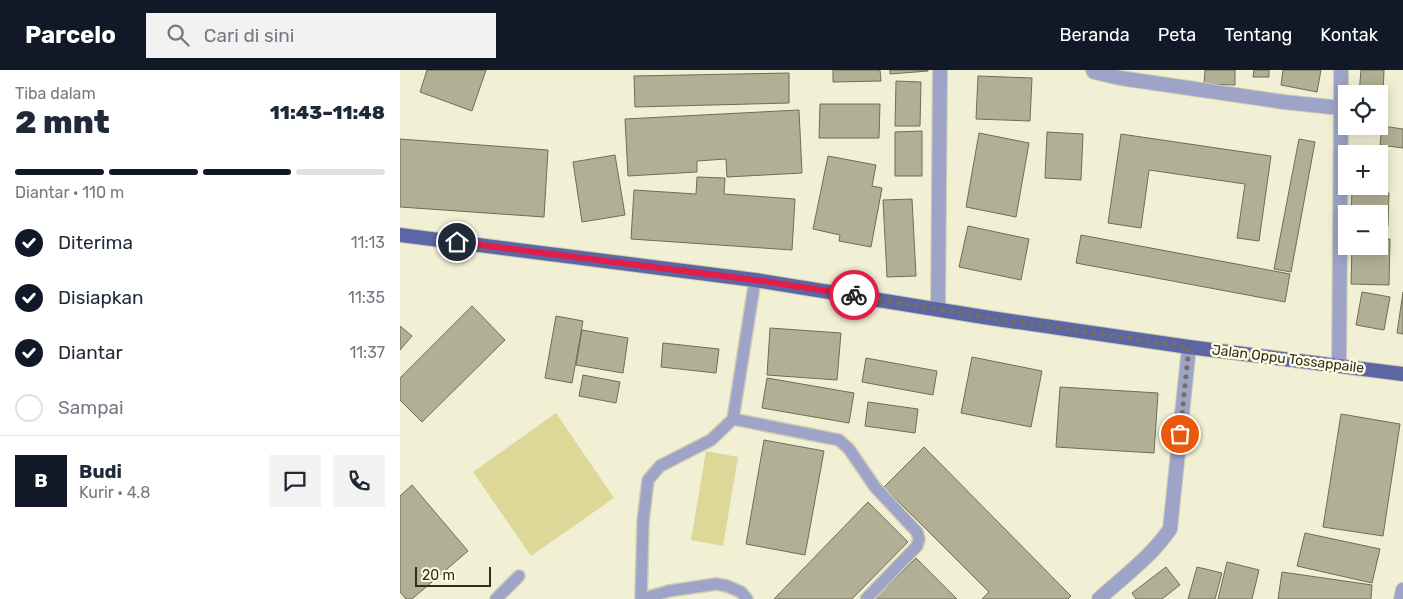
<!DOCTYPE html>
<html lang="id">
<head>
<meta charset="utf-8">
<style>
  :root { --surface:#fff; --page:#f2f2f3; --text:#1f2937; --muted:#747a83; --line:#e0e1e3; --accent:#111827 }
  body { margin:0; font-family:Rubik,sans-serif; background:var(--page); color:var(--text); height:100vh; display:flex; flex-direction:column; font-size:19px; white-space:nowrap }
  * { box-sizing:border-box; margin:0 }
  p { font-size:16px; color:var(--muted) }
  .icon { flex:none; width:28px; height:28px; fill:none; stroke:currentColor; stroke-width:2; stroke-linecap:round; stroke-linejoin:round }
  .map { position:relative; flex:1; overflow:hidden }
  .sheet { display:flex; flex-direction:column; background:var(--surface); width:400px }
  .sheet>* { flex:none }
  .fabs { position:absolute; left:938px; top:15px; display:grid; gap:10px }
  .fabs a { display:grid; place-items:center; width:50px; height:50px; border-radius:0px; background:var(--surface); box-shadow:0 2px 12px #0003; font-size:25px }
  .scale { position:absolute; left:15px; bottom:12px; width:76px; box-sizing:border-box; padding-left:5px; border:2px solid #2e2d22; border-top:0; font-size:14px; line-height:18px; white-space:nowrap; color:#2e2d22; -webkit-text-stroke:4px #fffde1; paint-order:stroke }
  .pin { position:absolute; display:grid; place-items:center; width:42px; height:42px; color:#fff; margin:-21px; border:2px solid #fff; border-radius:50%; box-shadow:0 1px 5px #0007 }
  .courier { position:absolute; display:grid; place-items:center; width:50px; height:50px; margin:-25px; border:4px solid #e11d48; border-radius:50%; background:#fff; color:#222; box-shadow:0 1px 6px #0007 }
  .headline em { font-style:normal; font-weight:800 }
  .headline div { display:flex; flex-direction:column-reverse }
  .headline { display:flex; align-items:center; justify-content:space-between; height:85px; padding:0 15px }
  h1 { font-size:32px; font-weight:800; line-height:38px }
  .bar { display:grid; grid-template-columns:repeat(4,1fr); gap:8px 5px; align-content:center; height:60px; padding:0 15px }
  .bar i { height:6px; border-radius:4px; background:var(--line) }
  .bar .current { background:var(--accent) }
  .bar p { grid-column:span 4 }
  .line { display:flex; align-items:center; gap:12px; padding:0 15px; border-top:1px solid var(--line) }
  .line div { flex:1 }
  .round { display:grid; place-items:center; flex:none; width:52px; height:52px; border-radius:0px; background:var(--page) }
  ol { padding:0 15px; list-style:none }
  li { display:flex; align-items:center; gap:15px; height:55px }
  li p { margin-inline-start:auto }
  li .icon { padding:5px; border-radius:50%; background:var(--accent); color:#fff; stroke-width:4 }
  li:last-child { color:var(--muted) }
  li i { width:28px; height:28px; border:2px solid var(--line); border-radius:50% }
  header { display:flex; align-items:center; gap:30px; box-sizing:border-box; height:70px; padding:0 25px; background:var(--accent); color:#fff }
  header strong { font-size:24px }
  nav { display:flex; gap:28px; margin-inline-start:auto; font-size:18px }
  .search { width:350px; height:45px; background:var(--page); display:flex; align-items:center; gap:12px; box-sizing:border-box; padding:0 18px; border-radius:0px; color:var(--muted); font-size:19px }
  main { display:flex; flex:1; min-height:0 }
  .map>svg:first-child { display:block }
  .green { fill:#ddd897 }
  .building { fill:#b1b095; stroke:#6f6d54 }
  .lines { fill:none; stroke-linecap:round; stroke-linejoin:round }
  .service-casing { stroke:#cecdb4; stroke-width:14 }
  .minor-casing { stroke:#cecdb4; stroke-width:16 }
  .tertiary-casing { stroke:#cecdb4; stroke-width:16 }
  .primary-casing { stroke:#cecdb4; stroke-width:16 }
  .service { stroke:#9da4c8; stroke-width:11 }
  .minor { stroke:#9da4c8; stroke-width:14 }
  .tertiary { stroke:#9da4c8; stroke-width:14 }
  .primary { stroke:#5c66a4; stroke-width:14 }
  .done { stroke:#727160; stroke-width:5; stroke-dasharray:0 9 }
  .route { stroke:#e11d48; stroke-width:6 }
  .labels { text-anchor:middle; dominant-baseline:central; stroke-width:5; stroke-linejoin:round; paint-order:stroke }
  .street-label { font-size:14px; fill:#2e2d22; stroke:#fffde1 }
</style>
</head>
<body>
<header>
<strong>Parcelo</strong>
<div class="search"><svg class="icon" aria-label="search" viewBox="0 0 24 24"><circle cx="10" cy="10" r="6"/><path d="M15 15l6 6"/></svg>Cari di sini</div>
<nav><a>Beranda</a><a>Peta</a><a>Tentang</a><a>Kontak</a></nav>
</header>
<main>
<section class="sheet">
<div class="headline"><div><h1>2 mnt</h1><p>Tiba dalam</p></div><em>11:43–11:48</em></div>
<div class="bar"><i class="current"></i><i class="current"></i><i class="current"></i><i></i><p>Diantar · 110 m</p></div>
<ol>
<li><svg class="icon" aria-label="check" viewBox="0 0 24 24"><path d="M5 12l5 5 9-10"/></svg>Diterima<p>11:13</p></li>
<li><svg class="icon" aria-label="check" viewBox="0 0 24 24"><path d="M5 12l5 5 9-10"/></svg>Disiapkan<p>11:35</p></li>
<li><svg class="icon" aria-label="check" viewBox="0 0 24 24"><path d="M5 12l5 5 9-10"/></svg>Diantar<p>11:37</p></li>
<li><i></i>Sampai</li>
</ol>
<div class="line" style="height:90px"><b class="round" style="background:var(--accent);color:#fff">B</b><div><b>Budi</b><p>Kurir · 4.8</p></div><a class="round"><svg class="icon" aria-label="chat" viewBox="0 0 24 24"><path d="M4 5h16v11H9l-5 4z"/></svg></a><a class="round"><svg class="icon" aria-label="phone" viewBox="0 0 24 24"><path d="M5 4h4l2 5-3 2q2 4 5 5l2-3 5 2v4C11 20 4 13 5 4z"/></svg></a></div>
</section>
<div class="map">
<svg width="1003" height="529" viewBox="0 0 1003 529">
  <rect width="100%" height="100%" fill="#f1f0d4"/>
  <path class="green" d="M 156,343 L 214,428 L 131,486 L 73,402 Z
    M 306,381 L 338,387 L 323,476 L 291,470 Z"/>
  <path class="building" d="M 27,0 L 86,0 L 72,41 L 20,22 Z
    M 433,0 L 480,0 L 481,11 L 433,12 Z
    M 490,0 L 528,0 L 528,1 L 490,4 Z
    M 805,0 L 835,0 L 835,15 L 804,14 Z
    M 854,0 L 869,0 L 869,7 L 853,7 Z
    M 883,0 L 921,0 L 917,22 L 881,15 Z
    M 961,0 L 984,0 L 983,26 L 979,26 L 979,24 L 959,24 Z
    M 389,3 L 389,33 L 235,37 L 234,6 Z
    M 578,6 L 632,8 L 630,51 L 576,49 Z
    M 496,11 L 521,12 L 520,56 L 495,56 Z
    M 420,34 L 480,34 L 479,68 L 419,68 Z
    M 399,40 L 402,103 L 327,107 L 326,89 L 297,91 L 297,102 L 228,106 L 225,49 Z
    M 982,56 L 1003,59 L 1003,78 L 980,75 Z
    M 522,61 L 522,106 L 495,106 L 495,62 Z
    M 647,62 L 683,64 L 681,110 L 645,108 Z
    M 579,63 L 629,73 L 616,147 L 566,137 Z
    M 721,64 L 871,86 L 859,171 L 837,168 L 845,114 L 749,100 L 741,158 L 708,153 Z
    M 0,69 L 148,80 L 144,147 L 0,137 Z
    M 899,69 L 915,72 L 891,202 L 874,199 Z
    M 215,85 L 225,145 L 182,152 L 173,92 Z
    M 428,86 L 476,95 L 472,116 L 482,118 L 471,177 L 439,171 L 440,165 L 413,159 Z
    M 297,107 L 325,108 L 324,124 L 395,129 L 392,180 L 231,169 L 234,120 L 296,124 Z
    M 952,122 L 989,123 L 988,156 L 979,156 L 979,144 L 951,144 Z
    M 512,129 L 516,206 L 487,207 L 483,130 Z
    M 568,156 L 629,169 L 621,210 L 559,197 Z
    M 681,165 L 890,204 L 885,232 L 676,193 Z
    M 979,169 L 990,169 L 989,215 L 951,214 L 952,176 L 979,176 Z
    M 962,222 L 990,227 L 984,260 L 956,255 Z
    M 1003,222 L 1003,264 L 997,263 Z
    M 72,236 L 105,270 L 22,352 L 0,330 L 0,308 Z
    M 156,246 L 183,251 L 172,313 L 145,308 Z
    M 0,256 L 12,266 L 0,280 Z
    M 370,258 L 441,263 L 437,310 L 367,305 Z
    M 182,260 L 228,268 L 223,303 L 176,295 Z
    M 263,273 L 319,279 L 316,303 L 261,297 Z
    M 572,287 L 642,301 L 631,357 L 561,343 Z
    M 466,288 L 537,301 L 533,325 L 462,312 Z
    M 183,305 L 220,312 L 216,333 L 179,326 Z
    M 367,308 L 454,323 L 449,353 L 362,338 Z
    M 660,317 L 758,323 L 754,383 L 656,377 Z
    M 468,332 L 518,339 L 515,363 L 465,356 Z
    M 941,344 L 1000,354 L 983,466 L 923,457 Z
    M 364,370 L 424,381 L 405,485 L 346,474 Z
    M 524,377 L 671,526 L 668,529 L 582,529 L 589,522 L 484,417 Z
    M 12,415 L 68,481 L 12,529 L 6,529 L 0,522 L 0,426 Z
    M 468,432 L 508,472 L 452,529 L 374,529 Z
    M 905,463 L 980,479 L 972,513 L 897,496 Z
    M 516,488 L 557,529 L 475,529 Z
    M 827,492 L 859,500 L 852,529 L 818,529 Z
    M 766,497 L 780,515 L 762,529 L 736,529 L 732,523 Z
    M 797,497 L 822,503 L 815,529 L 788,529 Z
    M 882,502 L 972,515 L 971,529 L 878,529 Z"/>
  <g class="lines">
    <g class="service-casing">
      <path id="service" d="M 333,349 L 439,370 L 449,379 L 475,417 L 517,462 L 519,469 L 517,476 L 466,529
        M 96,529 L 119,506
        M 241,529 L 243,452 L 248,410 L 260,396 L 311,370 L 333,349 L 355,210
        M 241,529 L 269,521 L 316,514 L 327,516 L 341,522 L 347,529"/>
    </g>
    <g class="minor-casing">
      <path id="minor" d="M 693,0 L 694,2 L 720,8 L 884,32 L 941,38 L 939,295
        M 941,38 L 941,0
        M 538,239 L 540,0
        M 699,529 C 723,507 752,486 770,459 L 789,277"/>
    </g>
    <g class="tertiary-casing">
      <path id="tertiary" d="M 1001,529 L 1003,520"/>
    </g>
    <g class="primary-casing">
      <path id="primary" d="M 0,165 L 355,210 L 590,248 L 789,277 L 1003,304"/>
    </g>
    <use href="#service" class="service"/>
    <use href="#minor" class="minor"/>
    <use href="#tertiary" class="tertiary"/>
    <use href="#primary" class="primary"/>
  </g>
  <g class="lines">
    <path class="done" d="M 454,225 L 590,248 L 789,277 L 780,364"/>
    <path class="route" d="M 57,172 L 355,210 L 454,225"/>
  </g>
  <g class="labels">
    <g class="street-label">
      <text transform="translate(888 289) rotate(7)">Jalan Oppu Tossappaile</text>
    </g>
  </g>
</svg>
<div class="fabs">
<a><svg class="icon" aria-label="locate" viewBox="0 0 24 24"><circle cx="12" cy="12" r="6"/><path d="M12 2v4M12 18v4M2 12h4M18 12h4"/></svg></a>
<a>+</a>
<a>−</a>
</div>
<div class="scale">20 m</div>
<div class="pin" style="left:780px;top:364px;background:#ea580c"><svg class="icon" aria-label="bag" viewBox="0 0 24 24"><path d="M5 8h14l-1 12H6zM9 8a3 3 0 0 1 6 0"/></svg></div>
<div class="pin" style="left:57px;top:172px;background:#1f2937"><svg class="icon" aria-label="home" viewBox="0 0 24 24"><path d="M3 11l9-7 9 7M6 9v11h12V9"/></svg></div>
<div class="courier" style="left:454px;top:225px"><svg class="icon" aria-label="bike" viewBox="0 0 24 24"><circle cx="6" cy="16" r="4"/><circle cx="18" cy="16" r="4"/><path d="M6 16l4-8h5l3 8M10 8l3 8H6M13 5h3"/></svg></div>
</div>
</main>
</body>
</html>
